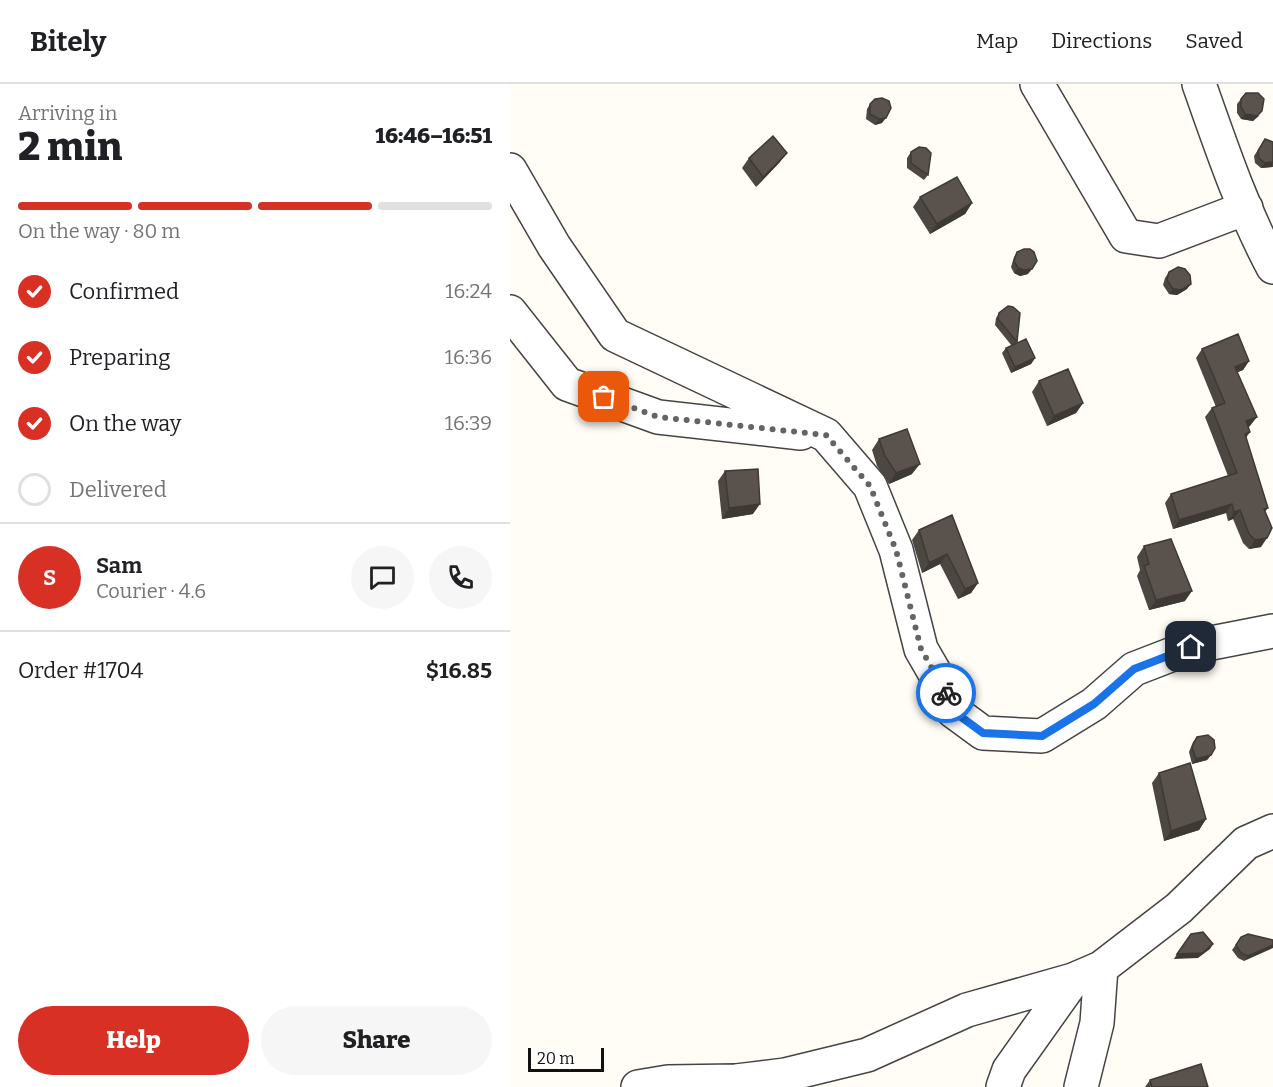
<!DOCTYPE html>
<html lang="en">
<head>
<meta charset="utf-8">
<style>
  :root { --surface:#fff; --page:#f6f6f6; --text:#202124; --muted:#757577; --line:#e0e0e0; --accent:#d93025 }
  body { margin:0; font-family:Bitter,serif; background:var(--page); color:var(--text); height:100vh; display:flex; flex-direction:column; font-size:22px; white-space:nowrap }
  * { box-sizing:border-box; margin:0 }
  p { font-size:20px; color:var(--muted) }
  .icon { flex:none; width:33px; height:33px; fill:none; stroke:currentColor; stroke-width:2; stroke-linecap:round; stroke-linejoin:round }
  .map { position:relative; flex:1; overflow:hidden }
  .details { display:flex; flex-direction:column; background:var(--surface); width:510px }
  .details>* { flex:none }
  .scale { position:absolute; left:18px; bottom:15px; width:76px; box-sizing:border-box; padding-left:6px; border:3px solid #111; border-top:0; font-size:16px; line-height:21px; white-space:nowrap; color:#111; -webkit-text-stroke:4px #fff; paint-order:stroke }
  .pin { position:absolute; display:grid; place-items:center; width:51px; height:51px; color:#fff; margin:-26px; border-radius:12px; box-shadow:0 3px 9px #0006 }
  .courier { position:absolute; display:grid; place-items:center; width:60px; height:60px; margin:-30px; border:4px solid #1a73e8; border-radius:50%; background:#fff; color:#222; box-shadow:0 2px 8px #0007 }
  .overview em { font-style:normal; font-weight:800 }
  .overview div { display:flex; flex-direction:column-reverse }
  .overview { display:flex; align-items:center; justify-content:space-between; height:102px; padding:0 18px }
  h1 { font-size:39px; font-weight:800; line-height:45px }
  .bar { display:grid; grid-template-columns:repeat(4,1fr); gap:9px 6px; align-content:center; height:72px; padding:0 18px }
  .bar i { height:8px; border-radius:4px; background:var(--line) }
  .bar .current { background:var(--accent) }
  .bar p { grid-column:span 4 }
  .line { display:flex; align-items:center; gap:15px; padding:0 18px; border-top:2px solid var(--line) }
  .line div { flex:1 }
  .round { display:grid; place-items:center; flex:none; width:63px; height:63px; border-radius:32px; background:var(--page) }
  ol { padding:0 18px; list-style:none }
  li { display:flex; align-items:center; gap:18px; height:66px }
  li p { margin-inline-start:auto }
  li .icon { padding:6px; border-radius:50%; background:var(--accent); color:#fff; stroke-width:4 }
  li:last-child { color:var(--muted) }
  li i { width:33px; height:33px; border:3px solid var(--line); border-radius:50% }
  .button { display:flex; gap:12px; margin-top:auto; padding:12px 18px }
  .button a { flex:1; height:69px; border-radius:36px; background:var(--accent); color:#fff; font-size:24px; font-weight:800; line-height:69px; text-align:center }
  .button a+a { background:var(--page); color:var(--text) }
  header { display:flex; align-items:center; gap:36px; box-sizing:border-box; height:84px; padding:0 30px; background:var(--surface); border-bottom:2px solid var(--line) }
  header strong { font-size:28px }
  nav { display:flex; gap:33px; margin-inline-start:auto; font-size:21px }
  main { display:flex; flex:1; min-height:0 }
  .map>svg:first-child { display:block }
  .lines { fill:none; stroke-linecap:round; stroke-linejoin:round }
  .minor-casing { stroke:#444; stroke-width:36 }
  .minor { stroke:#fff; stroke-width:33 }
  .wall { fill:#4d4742 }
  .shaded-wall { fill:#3f3936 }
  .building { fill:#5a524d; stroke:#3f3936; stroke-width:1.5 }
  .done { stroke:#646461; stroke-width:6; stroke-dasharray:0 10.8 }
  .route { stroke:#1a73e8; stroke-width:8 }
</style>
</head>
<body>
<header>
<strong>Bitely</strong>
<nav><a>Map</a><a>Directions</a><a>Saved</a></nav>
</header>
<main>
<section class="details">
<div class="overview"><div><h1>2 min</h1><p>Arriving in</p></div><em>16:46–16:51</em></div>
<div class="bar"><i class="current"></i><i class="current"></i><i class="current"></i><i></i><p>On the way · 80 m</p></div>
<ol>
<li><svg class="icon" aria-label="check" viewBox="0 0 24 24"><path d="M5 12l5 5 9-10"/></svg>Confirmed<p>16:24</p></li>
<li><svg class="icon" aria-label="check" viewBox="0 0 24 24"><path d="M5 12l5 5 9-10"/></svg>Preparing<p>16:36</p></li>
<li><svg class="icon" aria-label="check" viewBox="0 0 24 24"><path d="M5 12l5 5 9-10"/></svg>On the way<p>16:39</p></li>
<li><i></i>Delivered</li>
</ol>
<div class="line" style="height:108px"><b class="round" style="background:var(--accent);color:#fff">S</b><div><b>Sam</b><p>Courier · 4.6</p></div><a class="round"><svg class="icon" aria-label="chat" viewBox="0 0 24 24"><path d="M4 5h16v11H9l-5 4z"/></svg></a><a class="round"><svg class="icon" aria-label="phone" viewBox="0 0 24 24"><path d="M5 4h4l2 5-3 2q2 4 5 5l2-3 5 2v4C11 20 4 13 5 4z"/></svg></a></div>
<div class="line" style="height:78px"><div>Order #1704</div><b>$16.85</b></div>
<div class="button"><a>Help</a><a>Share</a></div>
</section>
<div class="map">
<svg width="763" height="1003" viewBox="0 0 763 1003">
  <rect width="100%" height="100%" fill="#fffdf5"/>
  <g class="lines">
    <g class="minor-casing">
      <path id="minor" d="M 527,0 L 616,152 L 649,157 L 736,124
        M 689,0 C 711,62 732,125 763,183
        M 0,86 L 44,162 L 105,251 L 316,351 L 360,402 L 386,466 L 411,565 L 434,605 L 443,627 L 473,649 L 532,652 L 584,620 L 624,585 L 681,563 L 763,547
        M 0,228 L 57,300 L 148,333 L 291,349
        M 128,1003 L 158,998 L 226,997 L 275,991 L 357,971 L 457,926 L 563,896 L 591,884 L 669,824 L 736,759 L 763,747
        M 493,1003 L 499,986 L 563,896
        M 571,1003 L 587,939 L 591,884"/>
    </g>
    <use href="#minor" class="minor"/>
  </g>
  <path class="wall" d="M 731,15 L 749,32 L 743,37 L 731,35 L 727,29 L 727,20 Z
    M 360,20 L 372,39 L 365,41 L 356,35 L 357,25 Z
    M 755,55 L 763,58 L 763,83 L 762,83 L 751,84 L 745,79 L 744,72 Z
    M 401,68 L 418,91 L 414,96 L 397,84 L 397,74 Z
    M 277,69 L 269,79 L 246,103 L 232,84 L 239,74 Z
    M 410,113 L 462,119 L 455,130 L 420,150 L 403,123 Z
    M 507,168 L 518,190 L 510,192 L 504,189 L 501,183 L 504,173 Z
    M 659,188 L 677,205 L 667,211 L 659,210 L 653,201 L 655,194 Z
    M 489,229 L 507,258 L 506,260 L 525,274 L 521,280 L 501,289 L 492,269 L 496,264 L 502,262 L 485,241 L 486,234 Z
    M 692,265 L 739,277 L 733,286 L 727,288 L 740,342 L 738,343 L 740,348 L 736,354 L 758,424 L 755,428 L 751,463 L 739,465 L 733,459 L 723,435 L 718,437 L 716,429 L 663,445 L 655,419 L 661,410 L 718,392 L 695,333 L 702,324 L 706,323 L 686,274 Z
    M 529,297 L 573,319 L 566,329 L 537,342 L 522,308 Z
    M 369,355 L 402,390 L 379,400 L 367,382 L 362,366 Z
    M 215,387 L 243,430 L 212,435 L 208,397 Z
    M 442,431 L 468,499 L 461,509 L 448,515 L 430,480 L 412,489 L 402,456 L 409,446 Z
    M 634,462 L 675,517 L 639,526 L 627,492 L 630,486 L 627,473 Z
    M 687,653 L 701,671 L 697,676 L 682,680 L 679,668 L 683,658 Z
    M 649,689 L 696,735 L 689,746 L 654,757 L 642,699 Z
    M 731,853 L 763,856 L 734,877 L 728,874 L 722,866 Z
    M 640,996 L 698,1003 L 635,1003 Z"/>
  <path class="shaded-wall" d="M 752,27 L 743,37 L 731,35 L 735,30 Z
    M 376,34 L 372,39 L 365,41 L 369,35 Z
    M 277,69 L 269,79 L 246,103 L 253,93 Z
    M 763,78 L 762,83 L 751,84 L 755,79 Z
    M 462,119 L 455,130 L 420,150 L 427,140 Z
    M 508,184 L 522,185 L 518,190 L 510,192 L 504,189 Z
    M 681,200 L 677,205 L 667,211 L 659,210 L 663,205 Z
    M 525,274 L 521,280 L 501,289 L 505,283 Z
    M 739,277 L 733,286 L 719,292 L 725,283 Z
    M 573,319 L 566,329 L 537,342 L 544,332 Z
    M 747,333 L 740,342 L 729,346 L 736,337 Z
    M 410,380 L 402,390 L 379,400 L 386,389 Z
    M 250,420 L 243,430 L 212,435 L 219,424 Z
    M 722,420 L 716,429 L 663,445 L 669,436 Z
    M 730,426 L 723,435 L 718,437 L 724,428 Z
    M 757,454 L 751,463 L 739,465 L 745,456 Z
    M 437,470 L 430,480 L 412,489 L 419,479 Z
    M 468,499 L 461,509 L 448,515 L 455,505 Z
    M 682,507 L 675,517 L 639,526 L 646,516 Z
    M 701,671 L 697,676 L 682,680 L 686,675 Z
    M 696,735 L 689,746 L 654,757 L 661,747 Z
    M 703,860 L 700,865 L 688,874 L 664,875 L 667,870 Z
    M 763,861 L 763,864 L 734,877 L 738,872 Z"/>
  <path class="building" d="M 736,9 L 748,9 L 754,15 L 752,27 L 747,32 L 735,30 L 731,23 L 731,15 Z
    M 372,14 L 379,17 L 381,24 L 376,34 L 369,35 L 360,30 L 360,20 L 365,15 Z
    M 263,52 L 277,69 L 253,93 L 239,74 Z
    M 755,55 L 763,58 L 763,78 L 755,79 L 749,74 L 748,67 Z
    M 409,63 L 416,64 L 421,69 L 418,91 L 401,79 L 401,68 Z
    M 447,93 L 462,119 L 427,140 L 410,113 Z
    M 514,165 L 520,165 L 524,168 L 527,177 L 522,185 L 514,186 L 508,184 L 504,177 L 507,168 Z
    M 668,183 L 675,185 L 680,191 L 681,200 L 671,206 L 663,205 L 657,196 L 659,188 Z
    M 498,222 L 503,223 L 510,229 L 507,258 L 488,235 L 489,229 Z
    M 728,250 L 739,277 L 725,283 L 747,333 L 736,337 L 740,348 L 735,350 L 758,424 L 754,425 L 762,444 L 757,454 L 745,456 L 739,450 L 730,426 L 724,428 L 722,420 L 669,436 L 661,410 L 727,389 L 702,324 L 715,319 L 692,265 Z
    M 516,255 L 525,274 L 505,283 L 496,264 Z
    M 558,285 L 573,319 L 544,332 L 529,297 Z
    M 397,345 L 410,380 L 386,389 L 375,372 L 369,355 Z
    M 248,385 L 250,420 L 219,424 L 215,387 Z
    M 442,431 L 468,499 L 455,505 L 437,470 L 419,479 L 409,446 Z
    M 661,455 L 682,507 L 646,516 L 634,482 L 639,480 L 634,462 Z
    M 698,651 L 704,656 L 705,664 L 701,671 L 686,675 L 682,663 L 687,653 Z
    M 680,679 L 696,735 L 661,747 L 649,689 Z
    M 693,848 L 703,860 L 692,869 L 667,870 L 681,850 Z
    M 738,850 L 763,856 L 763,861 L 738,872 L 731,869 L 726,861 L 731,853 Z
    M 691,980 L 698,1003 L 642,1003 L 640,996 Z"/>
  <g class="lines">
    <path class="done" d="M 94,313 L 148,333 L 316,351 L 360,402 L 386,466 L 411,565 L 436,609"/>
    <path class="route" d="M 436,609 L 443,627 L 473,649 L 532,652 L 584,620 L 624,585 L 681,563"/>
  </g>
</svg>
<div class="scale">20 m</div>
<div class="pin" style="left:94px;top:313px;background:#ea580c"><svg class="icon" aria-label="bag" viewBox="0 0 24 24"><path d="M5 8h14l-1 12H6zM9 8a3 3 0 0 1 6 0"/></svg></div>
<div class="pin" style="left:681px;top:563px;background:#1f2937"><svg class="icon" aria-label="home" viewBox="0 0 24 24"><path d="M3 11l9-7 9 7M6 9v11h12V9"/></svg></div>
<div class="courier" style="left:436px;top:609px"><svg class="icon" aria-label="bike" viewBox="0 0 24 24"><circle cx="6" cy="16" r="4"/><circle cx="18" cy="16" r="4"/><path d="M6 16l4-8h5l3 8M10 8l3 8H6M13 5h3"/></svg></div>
</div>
</main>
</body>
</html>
